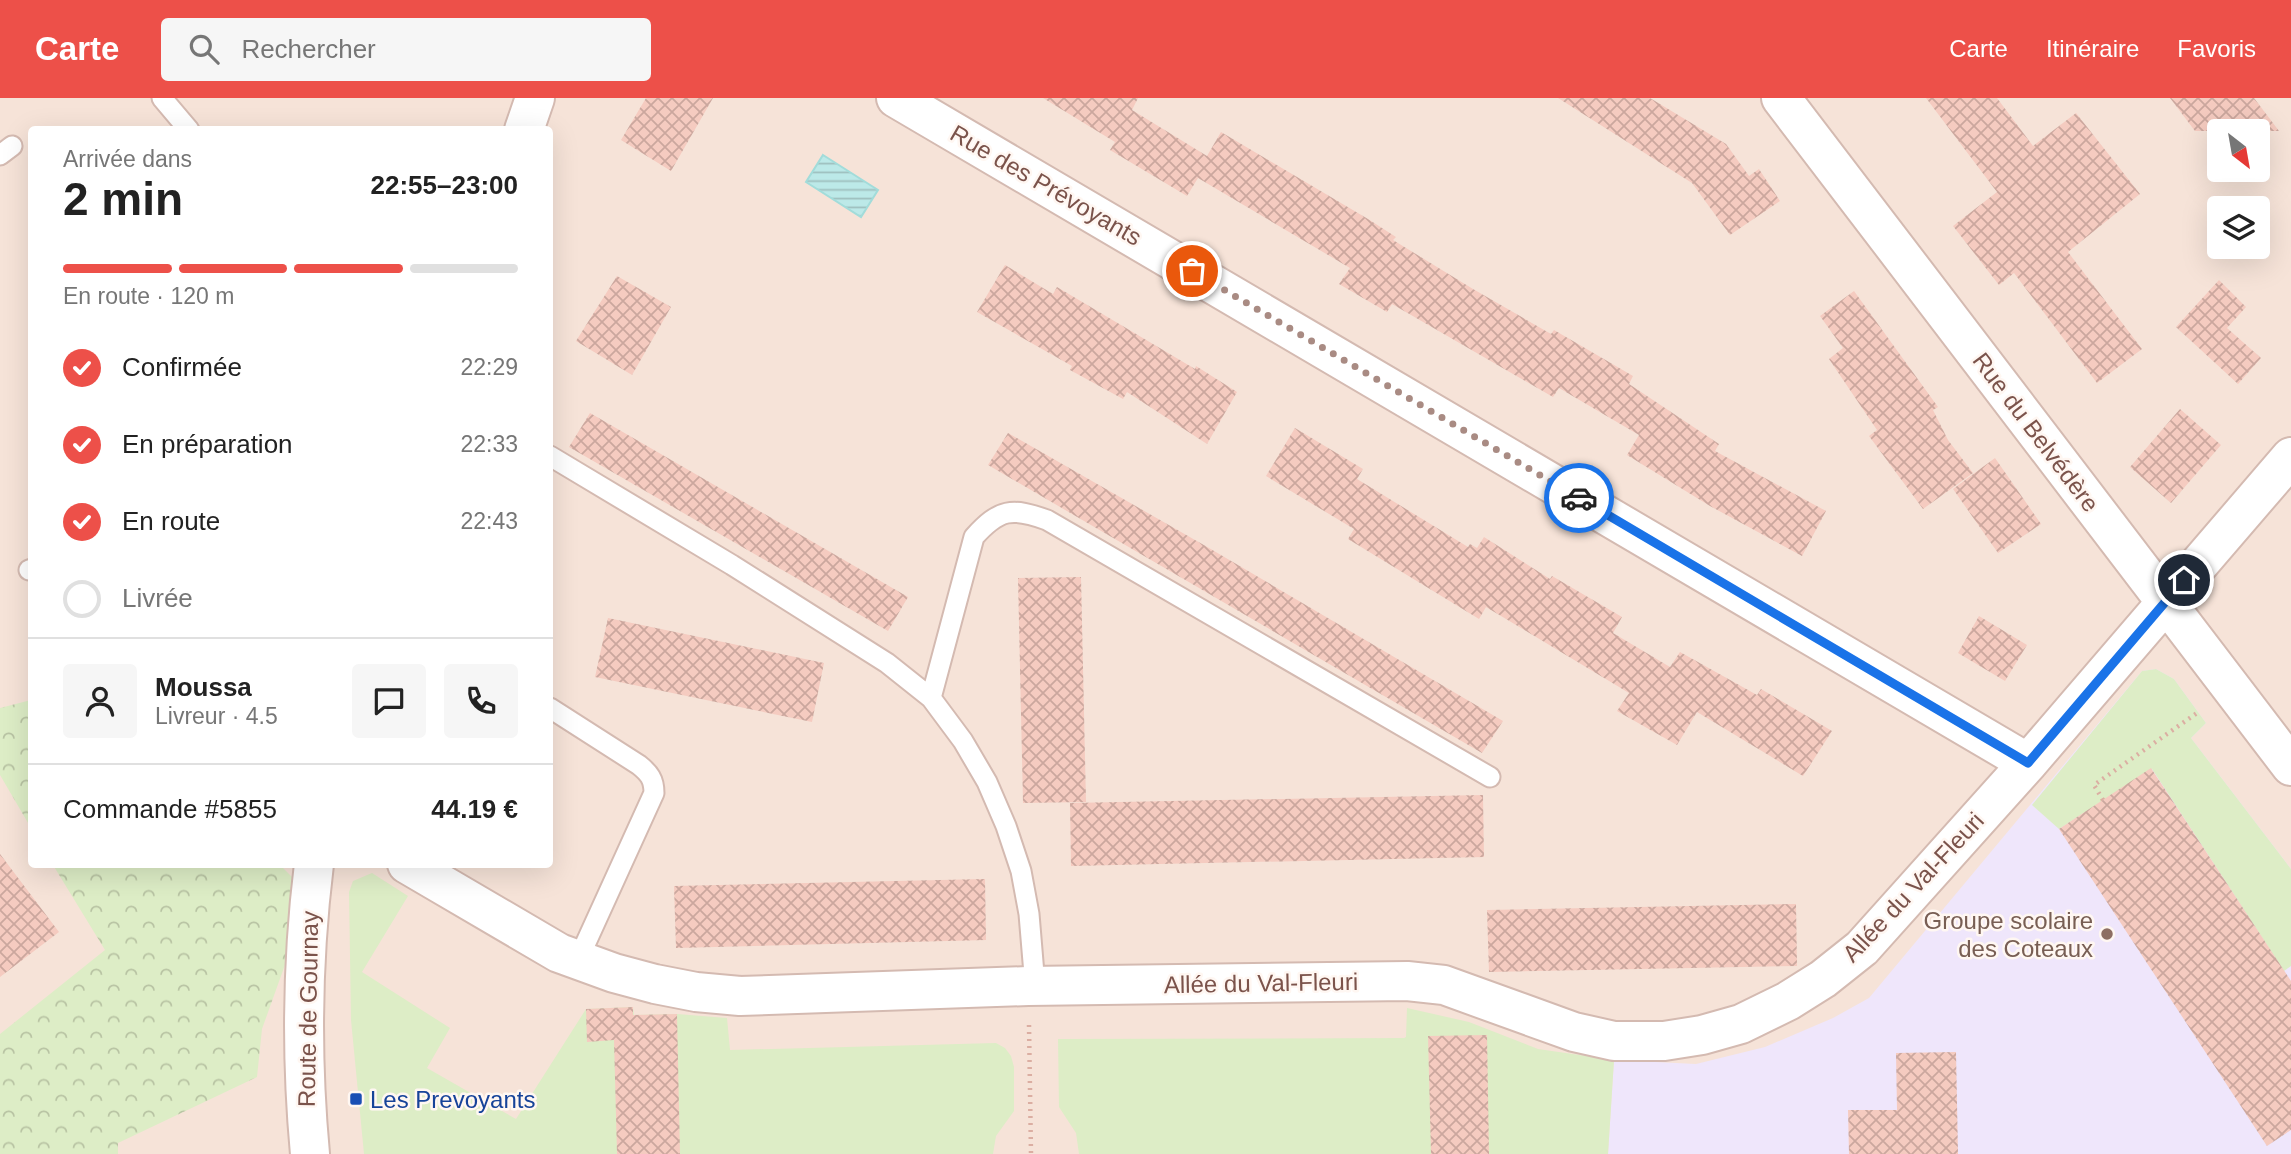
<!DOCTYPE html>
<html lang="fr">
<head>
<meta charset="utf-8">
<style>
  :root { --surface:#fff; --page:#f6f6f6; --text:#222; --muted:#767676; --line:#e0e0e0; --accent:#ed5049 }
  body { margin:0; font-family:Arial,sans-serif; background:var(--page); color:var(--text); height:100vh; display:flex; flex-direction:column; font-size:26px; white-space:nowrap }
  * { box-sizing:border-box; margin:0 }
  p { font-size:23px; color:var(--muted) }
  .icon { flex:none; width:38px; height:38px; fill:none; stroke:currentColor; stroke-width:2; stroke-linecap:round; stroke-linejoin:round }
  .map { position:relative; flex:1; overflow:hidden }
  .side { position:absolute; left:28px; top:28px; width:525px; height:742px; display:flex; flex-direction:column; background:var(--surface); border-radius:7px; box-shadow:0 7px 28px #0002 }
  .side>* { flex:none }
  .needle { width:46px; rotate:149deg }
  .tools { position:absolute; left:2207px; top:21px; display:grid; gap:14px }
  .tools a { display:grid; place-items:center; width:63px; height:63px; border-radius:7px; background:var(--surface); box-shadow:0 7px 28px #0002; font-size:35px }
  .pin { position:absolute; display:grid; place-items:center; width:60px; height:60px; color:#fff; margin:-30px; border:4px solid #fff; border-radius:50%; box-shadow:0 2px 7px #0007 }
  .courier { position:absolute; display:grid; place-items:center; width:70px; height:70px; margin:-35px; border:5px solid #1a73e8; border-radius:50%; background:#fff; color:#222; box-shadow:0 2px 9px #0007 }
  .summary em { font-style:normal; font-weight:700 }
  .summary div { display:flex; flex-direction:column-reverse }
  .summary { display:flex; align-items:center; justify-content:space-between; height:119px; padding:0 35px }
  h1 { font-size:46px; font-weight:700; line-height:52px }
  .bar { display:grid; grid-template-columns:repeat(4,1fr); gap:10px 7px; align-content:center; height:84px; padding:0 35px }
  .bar i { height:9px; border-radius:5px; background:var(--line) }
  .bar .current { background:var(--accent) }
  .bar p { grid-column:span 4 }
  .line { display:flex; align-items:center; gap:18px; padding:0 35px; border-top:2px solid var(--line) }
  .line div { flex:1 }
  .round { display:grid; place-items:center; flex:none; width:74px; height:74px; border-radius:7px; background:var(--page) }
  ol { padding:0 35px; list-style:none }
  li { display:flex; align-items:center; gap:21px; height:77px }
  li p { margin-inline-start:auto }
  li .icon { padding:7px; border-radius:50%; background:var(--accent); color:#fff; stroke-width:4 }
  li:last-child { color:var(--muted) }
  li i { width:38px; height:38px; border:4px solid var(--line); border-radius:50% }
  header { display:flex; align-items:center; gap:42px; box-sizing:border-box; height:98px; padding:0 35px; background:var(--accent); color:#fff }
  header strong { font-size:33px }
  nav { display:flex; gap:38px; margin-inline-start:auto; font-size:24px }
  .search { width:490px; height:63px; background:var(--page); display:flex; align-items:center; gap:18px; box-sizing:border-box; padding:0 24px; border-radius:7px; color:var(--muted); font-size:26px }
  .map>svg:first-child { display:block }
  .residential { fill:#f6e3d8; fill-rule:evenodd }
  .education { fill:#efe6fb }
  .green { fill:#ddedc6 }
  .forest { fill:url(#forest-crowns) }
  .water { fill:url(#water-rules); stroke:#a2dcda; stroke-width:2 }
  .building { fill:url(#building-cross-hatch) }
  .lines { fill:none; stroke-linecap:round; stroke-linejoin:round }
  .service-casing { stroke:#d4bab1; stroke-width:23 }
  .minor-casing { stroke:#d4bab1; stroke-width:42 }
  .tertiary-casing { stroke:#d4bab1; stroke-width:42 }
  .path { stroke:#dbaea2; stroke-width:4.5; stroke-dasharray:2 5; stroke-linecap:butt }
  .service { stroke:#fff; stroke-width:19 }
  .minor { stroke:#fff; stroke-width:38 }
  .tertiary { stroke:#fff; stroke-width:38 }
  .done { stroke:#a98b83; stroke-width:7; stroke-dasharray:0 12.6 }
  .route { stroke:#1a73e8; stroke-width:9 }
  .education-dot { fill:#8d6e63; stroke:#fff7f2; stroke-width:2.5 }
  .transit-dot { fill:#1a4fb4; stroke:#fff7f2; stroke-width:2.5 }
  .labels { text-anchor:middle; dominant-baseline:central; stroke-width:5; stroke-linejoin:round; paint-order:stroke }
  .street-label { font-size:24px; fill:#7b534b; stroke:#fff7f2 }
  .education-label { font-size:24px; fill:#785e54; stroke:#fff7f2; text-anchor:end }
  .transit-label { font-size:24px; fill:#164399; stroke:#fff7f2; text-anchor:start }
</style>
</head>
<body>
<header>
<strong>Carte</strong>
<div class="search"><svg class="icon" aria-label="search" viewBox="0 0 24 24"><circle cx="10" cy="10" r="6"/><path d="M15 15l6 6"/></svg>Rechercher</div>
<nav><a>Carte</a><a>Itinéraire</a><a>Favoris</a></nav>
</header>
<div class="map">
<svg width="2291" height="1056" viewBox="0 0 2291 1056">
  <defs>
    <pattern id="forest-crowns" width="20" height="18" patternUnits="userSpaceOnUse" patternTransform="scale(1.75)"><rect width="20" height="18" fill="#ddedc6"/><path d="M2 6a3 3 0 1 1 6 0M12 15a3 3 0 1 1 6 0" fill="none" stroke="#b8c3a3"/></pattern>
    <pattern id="water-rules" width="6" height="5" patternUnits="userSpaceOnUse" patternTransform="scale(1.75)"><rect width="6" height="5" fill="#bce9e8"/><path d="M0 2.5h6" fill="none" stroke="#9ebfbe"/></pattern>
    <pattern id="building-cross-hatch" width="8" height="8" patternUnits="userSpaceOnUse" patternTransform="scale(1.75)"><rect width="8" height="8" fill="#f5cbc0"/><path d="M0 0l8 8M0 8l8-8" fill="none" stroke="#cba79e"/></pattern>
  </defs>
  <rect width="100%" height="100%" fill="#fef2ea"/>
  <path class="residential" d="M 0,0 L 2291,0 L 2291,1056 L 0,1056 ZM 32,32 L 550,32 L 550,766 L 32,766 ZM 2219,33 L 2258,33 L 2258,72 L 2219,72 ZM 2219,110 L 2258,110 L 2258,149 L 2219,149 Z"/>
  <path class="education" d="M 2156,571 L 2174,581 L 2206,625 L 2191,640 L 2291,771 L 2291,1056 L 1608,1056 L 1614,962 L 1696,966 L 1765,949 L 1833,920 L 1869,900 L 2142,573 Z"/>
  <path class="green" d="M 2156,571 L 2174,581 L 2206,625 L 2191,640 L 2291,771 L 2291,868 L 2284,873 L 2152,671 L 2059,731 L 2032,707 L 2142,573 Z
    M 372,775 L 408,798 L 362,874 L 450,930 L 427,970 L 516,1021 L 586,911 L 633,909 L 634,917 L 677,916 L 727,920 L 730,952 L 996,945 L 1005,950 L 1011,958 L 1014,969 L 1014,1013 L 996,1038 L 993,1056 L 364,1056 L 351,922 L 349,794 L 353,783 Z
    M 1407,910 L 1469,924 L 1538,951 L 1614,962 L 1608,1056 L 1079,1056 L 1076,1035 L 1059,1009 L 1058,941 L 1404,940 L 1406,939 Z"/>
  <path class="forest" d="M 31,602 L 32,602 L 31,730 L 0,677 L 0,610 Z
    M 53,767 L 280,767 L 310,797 L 262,931 L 257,979 L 118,1045 L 118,1056 L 0,1056 L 0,936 L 105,852 Z"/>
  <path class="water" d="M 823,57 L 878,92 L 861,119 L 806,84 Z"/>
  <path class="building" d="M 646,0 L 713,0 L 671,73 L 621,42 Z
    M 1043,0 L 1138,0 L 1132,12 L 1207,58 L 1221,34 L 1368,121 L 1396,139 L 1393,142 L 1473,191 L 1551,236 L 1554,232 L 1633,278 L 1629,286 L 1719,346 L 1715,353 L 1826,413 L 1802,458 L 1710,408 L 1627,357 L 1639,337 L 1559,290 L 1553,299 L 1392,206 L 1387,214 L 1339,186 L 1350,170 L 1198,80 L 1187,98 L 1110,52 L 1115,44 Z
    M 1558,0 L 1650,0 L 1726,46 L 1749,78 L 1759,71 L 1780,103 L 1730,137 L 1692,85 Z
    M 1926,0 L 1997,0 L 2033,48 L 2076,15 L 2140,96 L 2068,154 L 2142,251 L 2097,285 L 2014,175 L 1999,187 L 1953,128 L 1997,94 Z
    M 2170,0 L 2254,0 L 2279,33 L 2195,33 Z
    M 1005,167 L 1053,196 L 1057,189 L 1195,271 L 1196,268 L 1237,294 L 1207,346 L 1127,294 L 1123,301 L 1070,272 L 1072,268 L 977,214 Z
    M 617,178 L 671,209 L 632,277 L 576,243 Z
    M 2219,182 L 2246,209 L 2227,230 L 2261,260 L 2238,286 L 2176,229 Z
    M 1854,193 L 1938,309 L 1933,312 L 1948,342 L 1973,375 L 1923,411 L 1869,338 L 1877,332 L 1829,261 L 1843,250 L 1820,218 Z
    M 2180,311 L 2221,347 L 2171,405 L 2130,369 Z
    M 590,315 L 908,499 L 888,533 L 569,349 Z
    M 1295,330 L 1363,371 L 1357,381 L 1468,449 L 1470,446 L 1477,450 L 1484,439 L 1550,481 L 1552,478 L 1622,519 L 1613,535 L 1670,569 L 1680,554 L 1757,597 L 1761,591 L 1832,633 L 1803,678 L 1697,614 L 1677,647 L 1617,613 L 1629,595 L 1486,509 L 1479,521 L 1348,441 L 1354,431 L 1266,378 Z
    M 1008,335 L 1209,450 L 1503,623 L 1482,655 L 988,367 Z
    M 1995,360 L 2041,426 L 1998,455 L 1953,391 Z
    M 1081,479 L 1086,704 L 1023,705 L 1018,480 Z
    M 1979,518 L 2027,547 L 2005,583 L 1958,555 Z
    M 608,520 L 824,565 L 812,624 L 595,579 Z
    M 2151,670 L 2291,883 L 2291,1032 L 2267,1048 L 2059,731 Z
    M 1483,697 L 1484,759 L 1071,768 L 1070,705 Z
    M 0,756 L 59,834 L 0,879 Z
    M 985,781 L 986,842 L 676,850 L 674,788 Z
    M 1796,806 L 1797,868 L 1489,874 L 1487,812 Z
    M 633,909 L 633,917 L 677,916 L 680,1056 L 617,1056 L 614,942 L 587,944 L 586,911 Z
    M 1487,937 L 1489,1056 L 1431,1056 L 1428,938 Z
    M 1956,954 L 1958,1056 L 1849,1056 L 1848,1012 L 1897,1012 L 1896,955 Z"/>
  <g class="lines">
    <g class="service-casing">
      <path id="service" d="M 162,0 L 189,32
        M 0,57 L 12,48
        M 550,358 L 732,467 L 887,565 L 931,600 L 963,643 L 987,684 L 1006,728 L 1021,773 L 1029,816 L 1035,888
        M 29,472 L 32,471
        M 931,600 L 974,439 C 999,411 1012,409 1047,422 L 1490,679
        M 550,610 L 639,667 C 649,675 654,681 654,695 L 578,862"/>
    </g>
    <g class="minor-casing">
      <path id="minor" d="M 896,0 L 2028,665
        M 1781,0 L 2291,668
        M 407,766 L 559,855 L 614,875 L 655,886 L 696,894 L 740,898 L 1028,888 L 1407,883 L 1444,887 L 1574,934 L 1614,943 L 1664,943 L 1702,937 L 1741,926 L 1788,903 L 1823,881 L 1862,850 L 2028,665 L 2291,359"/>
    </g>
    <g class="tertiary-casing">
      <path id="tertiary" d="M 524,32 L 535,0
        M 310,1056 C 301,959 302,863 314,766"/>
    </g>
    <path class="path" d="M 2103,702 L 2094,687 L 2197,615
      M 1029,927 L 1031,1056"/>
    <use href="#service" class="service"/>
    <use href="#minor" class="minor"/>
    <use href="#tertiary" class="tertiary"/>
  </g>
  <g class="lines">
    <path class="done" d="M 1192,173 L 1579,400"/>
    <path class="route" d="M 1579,400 L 2028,665 L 2184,482"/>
  </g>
  <circle class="education-dot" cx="2107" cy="836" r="7"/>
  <rect class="transit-dot" x="349" y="994" width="14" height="14" rx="3.5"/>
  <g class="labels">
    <g class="street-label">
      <text transform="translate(1046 87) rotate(30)">Rue des Prévoyants</text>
      <text transform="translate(2036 334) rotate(53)">Rue du Belvédère</text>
      <text transform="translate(1913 789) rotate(-47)">Allée du Val-Fleuri</text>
      <text transform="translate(1261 885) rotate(-1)">Allée du Val-Fleuri</text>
      <text transform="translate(308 911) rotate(-89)">Route de Gournay</text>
    </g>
    <g class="education-label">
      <text x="2093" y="822">Groupe scolaire<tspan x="2093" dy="28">des Coteaux</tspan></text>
    </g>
    <g class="transit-label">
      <text x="370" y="1001">Les Prevoyants</text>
    </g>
  </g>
</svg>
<div class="tools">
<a><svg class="needle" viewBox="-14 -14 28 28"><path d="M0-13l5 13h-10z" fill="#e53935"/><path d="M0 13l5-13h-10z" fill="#767676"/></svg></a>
<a><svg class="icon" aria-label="layers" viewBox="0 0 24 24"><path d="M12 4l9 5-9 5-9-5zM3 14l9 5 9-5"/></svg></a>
</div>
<div class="pin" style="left:1192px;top:173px;background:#ea580c"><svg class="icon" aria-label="bag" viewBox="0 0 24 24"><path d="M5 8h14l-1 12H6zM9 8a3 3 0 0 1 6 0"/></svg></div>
<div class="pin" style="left:2184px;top:482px;background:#1f2937"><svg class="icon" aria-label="home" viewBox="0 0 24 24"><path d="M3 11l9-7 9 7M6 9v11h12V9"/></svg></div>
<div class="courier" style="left:1579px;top:400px"><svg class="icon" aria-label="car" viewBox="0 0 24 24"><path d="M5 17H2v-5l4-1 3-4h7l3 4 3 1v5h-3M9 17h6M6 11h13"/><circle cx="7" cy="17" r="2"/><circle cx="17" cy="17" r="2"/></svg></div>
<section class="side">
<div class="summary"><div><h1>2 min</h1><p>Arrivée dans</p></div><em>22:55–23:00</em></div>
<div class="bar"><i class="current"></i><i class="current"></i><i class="current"></i><i></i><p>En route · 120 m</p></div>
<ol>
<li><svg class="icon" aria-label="check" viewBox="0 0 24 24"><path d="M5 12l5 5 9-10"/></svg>Confirmée<p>22:29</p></li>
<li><svg class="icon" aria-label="check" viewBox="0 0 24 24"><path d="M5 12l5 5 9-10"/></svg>En préparation<p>22:33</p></li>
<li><svg class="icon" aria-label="check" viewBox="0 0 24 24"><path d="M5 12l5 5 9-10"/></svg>En route<p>22:43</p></li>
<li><i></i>Livrée</li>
</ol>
<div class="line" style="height:126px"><a class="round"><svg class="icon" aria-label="person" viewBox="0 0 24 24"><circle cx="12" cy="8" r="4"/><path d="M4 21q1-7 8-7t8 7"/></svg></a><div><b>Moussa</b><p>Livreur · 4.5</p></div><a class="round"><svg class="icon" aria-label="chat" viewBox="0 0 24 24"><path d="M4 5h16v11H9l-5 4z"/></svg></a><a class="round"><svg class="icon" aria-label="phone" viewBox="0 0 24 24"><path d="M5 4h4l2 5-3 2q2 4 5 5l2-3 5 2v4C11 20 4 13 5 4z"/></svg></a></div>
<div class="line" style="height:91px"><div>Commande #5855</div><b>44.19 €</b></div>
</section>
</div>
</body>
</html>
